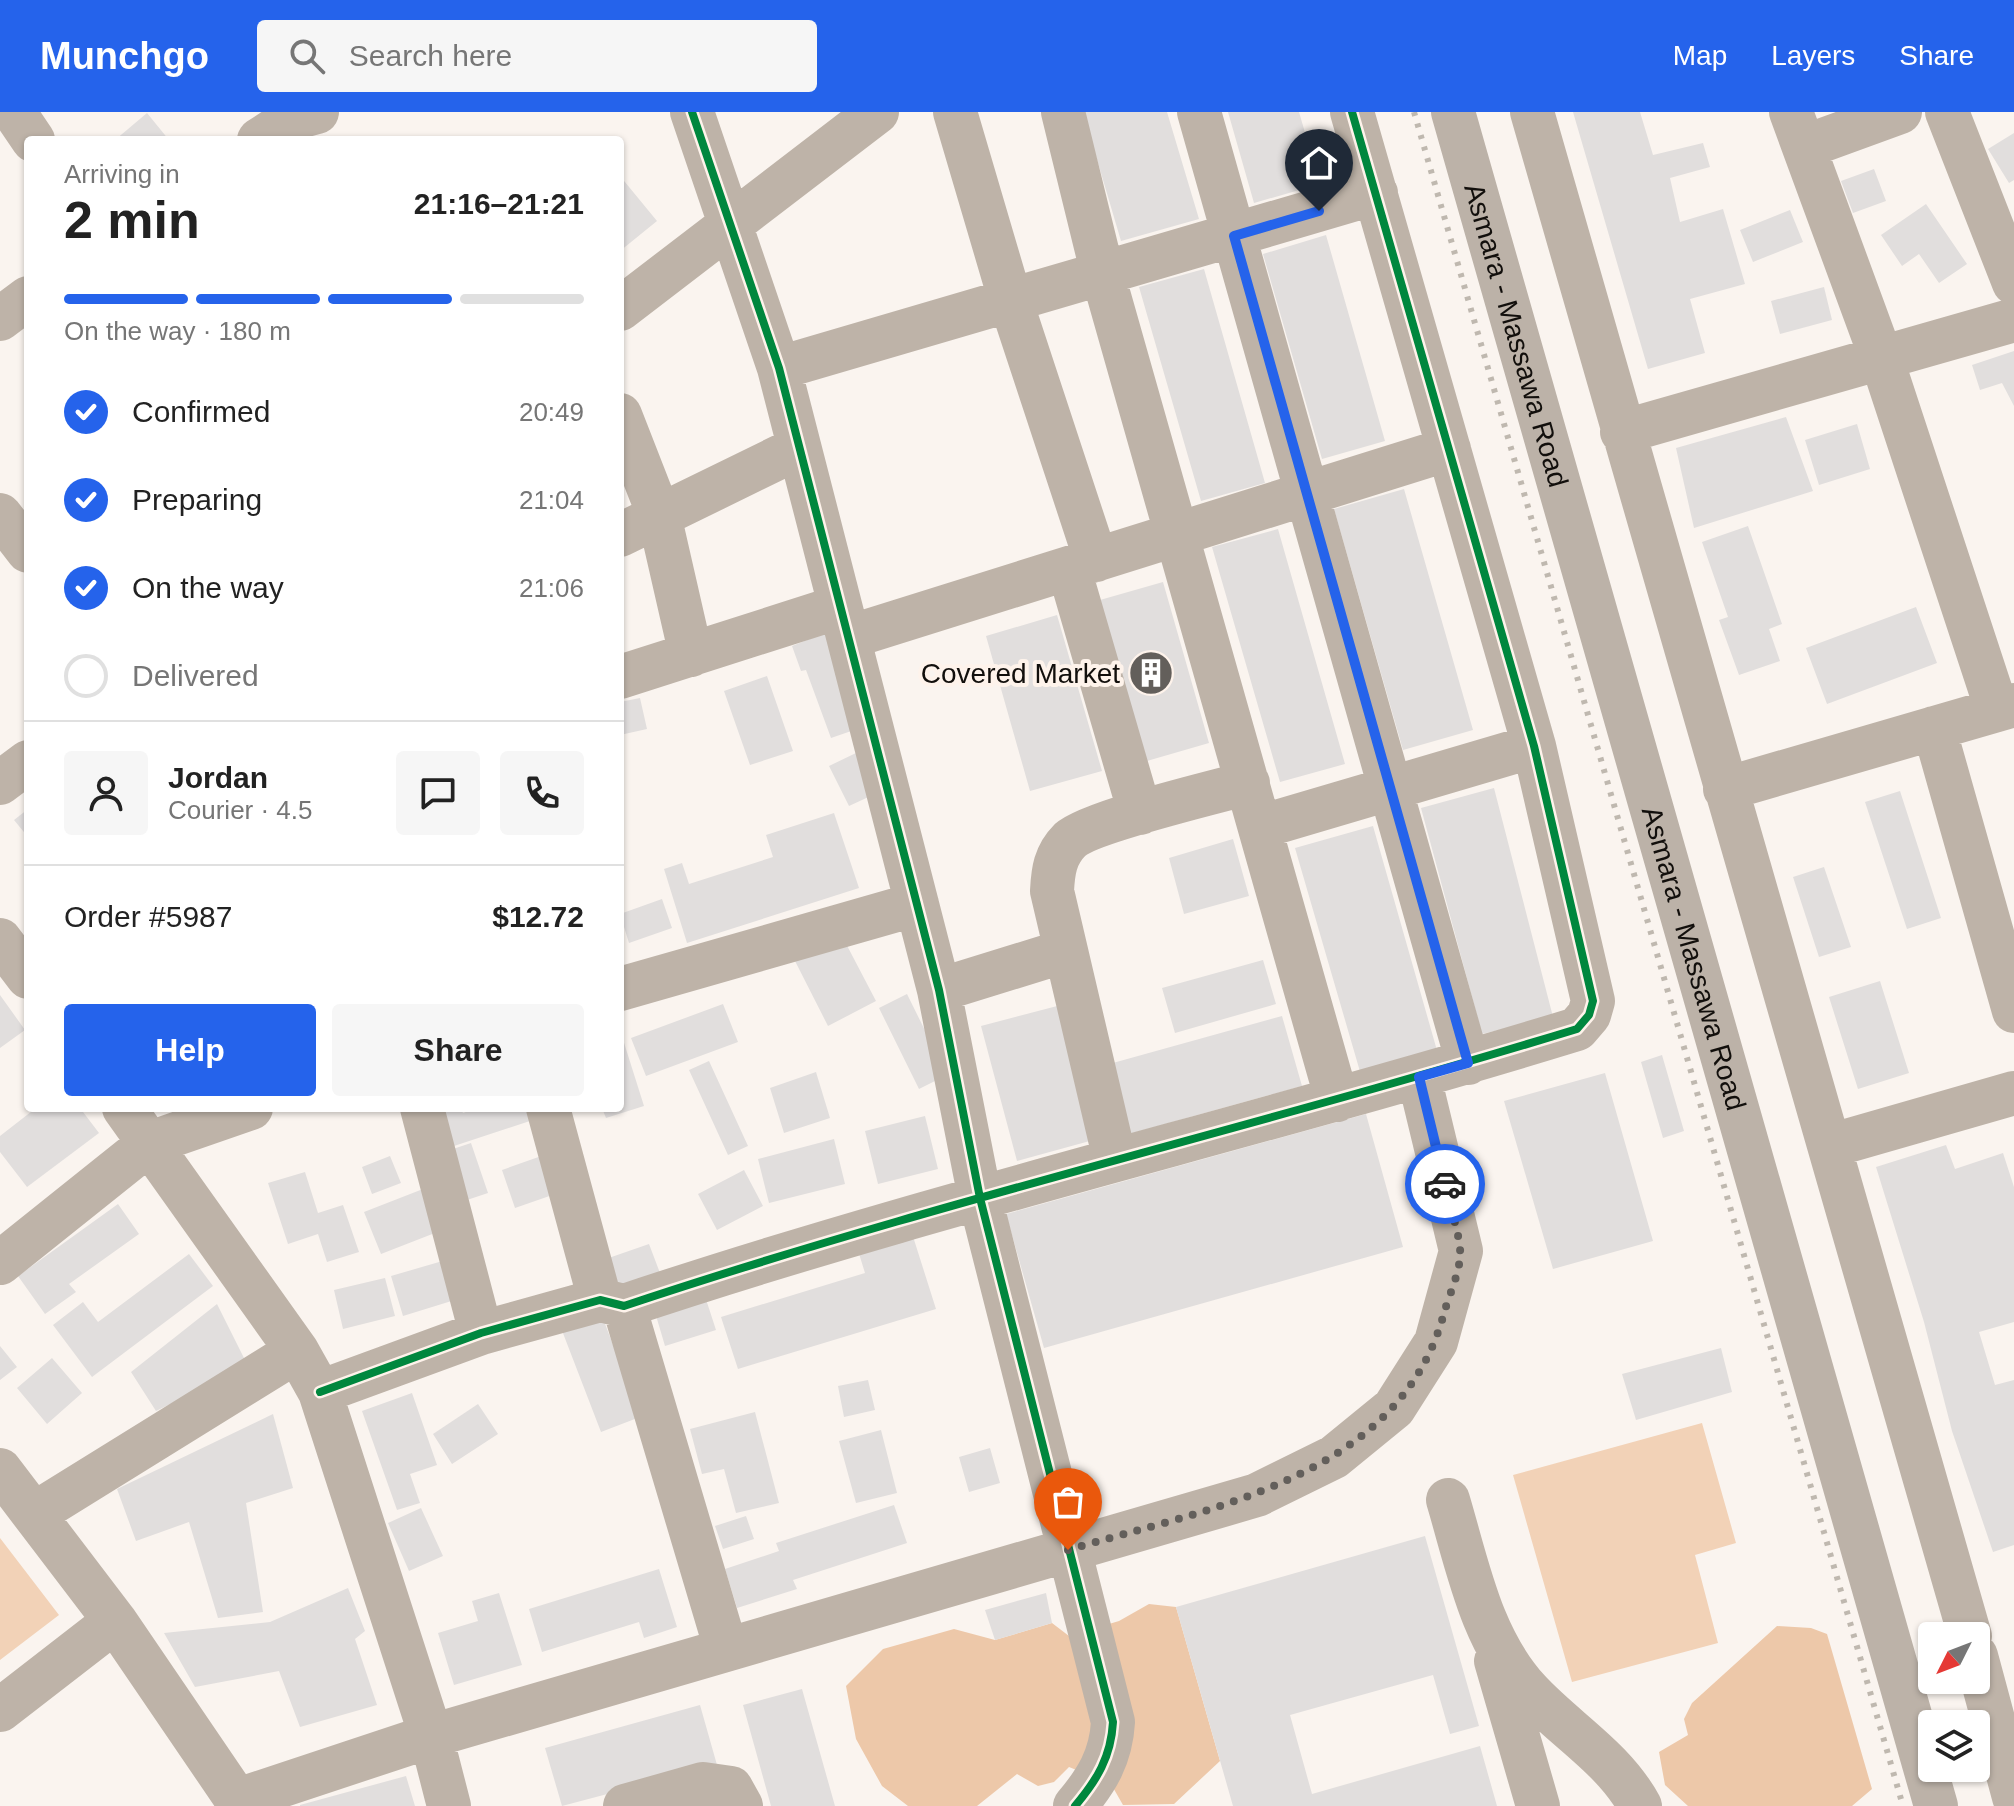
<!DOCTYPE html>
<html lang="en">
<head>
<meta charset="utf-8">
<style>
  :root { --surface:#fff; --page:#f6f6f6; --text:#222; --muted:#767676; --line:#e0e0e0; --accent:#2563eb }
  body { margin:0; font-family:Arial,sans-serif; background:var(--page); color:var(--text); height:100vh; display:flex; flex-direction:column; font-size:30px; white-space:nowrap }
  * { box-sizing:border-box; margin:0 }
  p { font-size:26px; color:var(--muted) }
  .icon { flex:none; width:44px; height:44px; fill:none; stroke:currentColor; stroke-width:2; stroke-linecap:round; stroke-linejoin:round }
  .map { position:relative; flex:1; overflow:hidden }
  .drawer { position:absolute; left:24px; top:24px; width:600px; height:976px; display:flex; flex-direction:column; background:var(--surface); border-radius:8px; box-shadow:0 2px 6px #0004 }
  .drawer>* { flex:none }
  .needle { width:52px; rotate:228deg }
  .tools { position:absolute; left:1918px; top:1510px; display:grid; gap:16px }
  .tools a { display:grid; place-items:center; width:72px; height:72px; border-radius:8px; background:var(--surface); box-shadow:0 2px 6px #0004; font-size:40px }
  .pin { position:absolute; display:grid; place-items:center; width:68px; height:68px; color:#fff; margin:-82px -34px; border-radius:50% 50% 50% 0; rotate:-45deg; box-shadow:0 0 8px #0007 }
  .pin .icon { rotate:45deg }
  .courier { position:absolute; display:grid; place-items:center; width:80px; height:80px; margin:-40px; border:6px solid #2563eb; border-radius:50%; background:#fff; color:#222; box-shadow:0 2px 10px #0007 }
  .headline em { font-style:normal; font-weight:700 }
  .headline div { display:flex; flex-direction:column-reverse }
  .headline { display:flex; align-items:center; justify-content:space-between; height:136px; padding:0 40px }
  h1 { font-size:52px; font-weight:700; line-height:60px }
  .bar { display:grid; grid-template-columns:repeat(4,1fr); gap:12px 8px; align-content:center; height:96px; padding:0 40px }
  .bar i { height:10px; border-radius:6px; background:var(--line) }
  .bar .on { background:var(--accent) }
  .bar p { grid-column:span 4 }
  .line { display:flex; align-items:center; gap:20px; padding:0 40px; border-top:2px solid var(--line) }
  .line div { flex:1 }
  .round { display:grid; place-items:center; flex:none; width:84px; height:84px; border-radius:8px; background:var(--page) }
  ol { padding:0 40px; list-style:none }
  li { display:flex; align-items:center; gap:24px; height:88px }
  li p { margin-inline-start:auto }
  li .icon { padding:8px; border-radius:50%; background:var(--accent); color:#fff; stroke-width:4 }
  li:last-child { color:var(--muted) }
  li i { width:44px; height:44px; border:4px solid var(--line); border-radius:50% }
  .cta { display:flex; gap:16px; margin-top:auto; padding:16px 40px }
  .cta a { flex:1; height:92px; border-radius:8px; background:var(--accent); color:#fff; font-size:32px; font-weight:700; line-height:92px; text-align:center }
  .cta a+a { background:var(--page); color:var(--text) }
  header { display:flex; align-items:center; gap:48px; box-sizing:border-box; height:112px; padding:0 40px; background:var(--accent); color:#fff }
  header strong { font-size:38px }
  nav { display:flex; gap:44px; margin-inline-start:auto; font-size:28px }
  .search { width:560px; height:72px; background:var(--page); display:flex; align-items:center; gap:20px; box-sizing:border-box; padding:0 28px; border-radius:8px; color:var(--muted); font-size:30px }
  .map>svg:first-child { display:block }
  .green { fill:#f2d2b7 }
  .forest { fill:#edc8a9 }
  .building { fill:#e1dedd }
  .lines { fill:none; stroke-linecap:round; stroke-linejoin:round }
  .minor { stroke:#beb3a8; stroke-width:44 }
  .trunk { stroke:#bcb2a8; stroke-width:44 }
  .rail { stroke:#bfb8af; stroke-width:6; stroke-dasharray:4 8; stroke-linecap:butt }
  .cycleway-casing { stroke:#fef3eb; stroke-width:13 }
  .cycleway { stroke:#00873e; stroke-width:8 }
  .done { stroke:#635f5b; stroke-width:8; stroke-dasharray:0 14.4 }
  .route { stroke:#2563eb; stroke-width:10 }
  .labels { text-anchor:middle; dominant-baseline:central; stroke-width:8; stroke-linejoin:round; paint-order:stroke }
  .street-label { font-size:28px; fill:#120f0c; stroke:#fef3eb }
  .poi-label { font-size:28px; fill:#120f0c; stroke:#fef3eb; text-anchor:end }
</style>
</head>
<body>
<header>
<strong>Munchgo</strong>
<div class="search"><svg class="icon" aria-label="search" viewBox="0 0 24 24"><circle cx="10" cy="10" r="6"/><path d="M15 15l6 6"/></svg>Search here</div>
<nav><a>Map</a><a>Layers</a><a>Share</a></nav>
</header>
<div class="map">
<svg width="2014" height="1694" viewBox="0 0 2014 1694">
  <rect width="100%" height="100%" fill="#faf4ef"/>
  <path class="green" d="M 1702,1311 L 1736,1431 L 1695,1443 L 1718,1531 L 1572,1570 L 1513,1363 Z
    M 0,1426 L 59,1503 L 0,1548 Z"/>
  <path class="forest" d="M 1149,1492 L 1176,1495 L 1220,1649 L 1174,1692 L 1123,1693 L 1111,1672 L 1069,1655 L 1054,1670 L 1038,1674 L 1017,1662 L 977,1694 L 908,1694 L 882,1674 L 856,1627 L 846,1574 L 883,1537 L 954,1517 L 995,1528 L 1052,1511 L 1069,1524 L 1119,1509 Z
    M 1777,1514 L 1811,1516 L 1827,1522 L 1872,1677 L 1852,1694 L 1688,1694 L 1665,1673 L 1659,1640 L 1688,1623 L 1684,1607 L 1692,1591 Z"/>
  <path class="building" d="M 1083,0 L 1167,0 L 1199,107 L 1121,129 Z
    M 1228,0 L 1299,0 L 1320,72 L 1254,91 Z
    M 1573,0 L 1640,0 L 1653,43 L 1703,31 L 1710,55 L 1670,66 L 1680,110 L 1723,97 L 1745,172 L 1690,187 L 1705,241 L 1648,257 Z
    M 147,1 L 169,28 L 115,28 Z
    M 2014,21 L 2014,68 L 2009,71 L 1988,37 Z
    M 1874,57 L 1886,89 L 1853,101 L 1841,69 Z
    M 620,64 L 657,109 L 620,139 Z
    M 1926,92 L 1967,152 L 1939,171 L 1919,142 L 1902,154 L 1881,123 Z
    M 1790,98 L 1803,130 L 1753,150 L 1740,118 Z
    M 1326,123 L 1385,329 L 1322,347 L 1263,142 Z
    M 1204,157 L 1265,371 L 1201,389 L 1139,175 Z
    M 1824,175 L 1832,208 L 1780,222 L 1771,189 Z
    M 2014,239 L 2014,294 L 2002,271 L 1980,278 L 1972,253 Z
    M 1786,305 L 1813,379 L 1694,416 L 1676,336 Z
    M 1857,312 L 1870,357 L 1819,373 L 1805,328 Z
    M 1404,377 L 1473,618 L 1403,638 L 1334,397 Z
    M 1748,414 L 1782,512 L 1769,517 L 1780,549 L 1739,563 L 1719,508 L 1728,505 L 1702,430 Z
    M 1278,417 L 1345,652 L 1280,670 L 1212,435 Z
    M 1163,470 L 1209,631 L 1140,651 L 1093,490 Z
    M 1916,495 L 1937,551 L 1827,592 L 1806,536 Z
    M 1057,503 L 1102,659 L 1030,679 L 986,524 Z
    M 825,521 L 860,616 L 831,626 L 806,558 L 801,559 L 792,534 Z
    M 767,564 L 793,639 L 750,653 L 724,579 Z
    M 640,586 L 647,617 L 620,623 L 620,590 Z
    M 856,641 L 875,682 L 849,694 L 829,654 Z
    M 1494,676 L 1553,905 L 1482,922 L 1421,696 Z
    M 1900,679 L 1941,806 L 1907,817 L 1865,690 Z
    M 28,697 L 28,725 L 14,708 Z
    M 834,701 L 859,776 L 687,831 L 664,757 L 682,751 L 689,772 L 773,745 L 766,723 Z
    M 1373,714 L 1438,942 L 1361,963 L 1295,736 Z
    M 1233,727 L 1249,784 L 1184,802 L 1169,746 Z
    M 1824,755 L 1851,835 L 1819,845 L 1793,765 Z
    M 662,787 L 672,816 L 629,831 L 620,802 Z
    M 842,824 L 876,889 L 828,914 L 795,849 Z
    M 1263,848 L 1276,892 L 1175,921 L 1162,876 Z
    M 1880,869 L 1909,961 L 1858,977 L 1829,885 Z
    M 907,882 L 947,963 L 919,977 L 879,896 Z
    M 0,883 L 25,918 L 0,936 Z
    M 723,892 L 738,930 L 646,964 L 631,926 Z
    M 1061,893 L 1097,1027 L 1017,1049 L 981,914 Z
    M 1282,904 L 1302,974 L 1122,1024 L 1102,954 Z
    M 620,918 L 644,994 L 606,1006 L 602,996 L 620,996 Z
    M 1662,943 L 1684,1019 L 1663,1026 L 1641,950 Z
    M 709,949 L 748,1034 L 728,1043 L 689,958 Z
    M 816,960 L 830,1006 L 784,1021 L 770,976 Z
    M 1605,961 L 1653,1129 L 1553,1157 L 1504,989 Z
    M 36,996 L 80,996 L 99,1021 L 27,1075 L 0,1040 L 0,1024 Z
    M 438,996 L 461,996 L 463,1001 L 477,996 L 535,996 L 539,1006 L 451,1035 Z
    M 1366,1002 L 1403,1135 L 1044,1236 L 1006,1102 Z
    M 925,1004 L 938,1057 L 878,1072 L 865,1019 Z
    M 834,1027 L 845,1072 L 769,1091 L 758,1047 Z
    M 471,1031 L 488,1081 L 464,1089 L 447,1039 Z
    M 1946,1033 L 1955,1057 L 2003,1041 L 2014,1075 L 2014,1210 L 1979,1220 L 1995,1273 L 2014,1268 L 2014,1433 L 1993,1440 L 1952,1319 L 1924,1210 L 1876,1055 Z
    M 547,1042 L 561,1080 L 515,1096 L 502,1058 Z
    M 390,1044 L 401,1071 L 372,1082 L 362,1055 Z
    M 744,1058 L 763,1094 L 717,1118 L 698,1082 Z
    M 305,1060 L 318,1101 L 343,1093 L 359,1140 L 327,1150 L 318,1122 L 288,1132 L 268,1071 Z
    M 423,1077 L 440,1119 L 381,1142 L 364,1100 Z
    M 118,1092 L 139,1122 L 69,1172 L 76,1180 L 45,1202 L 18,1164 Z
    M 910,1115 L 936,1197 L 738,1257 L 721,1205 L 865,1161 L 856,1132 Z
    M 649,1132 L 660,1161 L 610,1179 L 600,1149 Z
    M 189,1142 L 213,1174 L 92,1265 L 53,1213 L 83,1190 L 98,1210 Z
    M 446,1148 L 458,1187 L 403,1204 L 391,1164 Z
    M 385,1166 L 395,1204 L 343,1217 L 334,1178 Z
    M 702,1175 L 716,1218 L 665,1234 L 652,1190 Z
    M 217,1192 L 248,1254 L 156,1299 L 131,1260 Z
    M 601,1201 L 640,1305 L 601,1320 L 561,1216 Z
    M 0,1234 L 17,1255 L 0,1268 Z
    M 1721,1236 L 1732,1280 L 1636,1308 L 1622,1262 Z
    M 52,1246 L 82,1281 L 47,1312 L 17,1276 Z
    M 868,1268 L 875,1298 L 844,1305 L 838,1274 Z
    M 412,1281 L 437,1353 L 410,1362 L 420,1391 L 397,1398 L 362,1299 Z
    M 478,1292 L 498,1322 L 452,1352 L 433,1322 Z
    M 755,1300 L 779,1391 L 736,1401 L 724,1357 L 702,1362 L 690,1317 Z
    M 273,1302 L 293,1376 L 246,1391 L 263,1500 L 218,1506 L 189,1410 L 136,1429 L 117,1377 Z
    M 881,1318 L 897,1381 L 856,1391 L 839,1329 Z
    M 990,1336 L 1000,1371 L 969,1380 L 959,1345 Z
    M 894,1393 L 907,1431 L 793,1468 L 797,1477 L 737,1496 L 725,1457 L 779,1439 L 776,1431 Z
    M 421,1396 L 443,1444 L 409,1459 L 388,1411 Z
    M 746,1404 L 754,1427 L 723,1437 L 715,1414 Z
    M 1425,1424 L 1479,1614 L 1450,1622 L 1433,1563 L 1290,1603 L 1312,1682 L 1480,1634 L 1497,1694 L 1233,1694 L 1176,1495 Z
    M 659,1457 L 677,1515 L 644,1526 L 639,1510 L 542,1540 L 529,1497 Z
    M 348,1476 L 365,1519 L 355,1527 L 377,1593 L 300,1615 L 279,1559 L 195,1575 L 164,1521 L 270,1510 Z
    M 499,1481 L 522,1553 L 454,1573 L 438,1521 L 478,1509 L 472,1489 Z
    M 1046,1481 L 1052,1511 L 995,1528 L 985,1498 Z
    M 802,1577 L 835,1694 L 771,1694 L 743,1593 Z
    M 700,1593 L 717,1653 L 562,1694 L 545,1636 Z
    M 406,1664 L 415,1694 L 300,1694 L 300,1693 Z"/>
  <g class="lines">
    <path class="minor" d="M 14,0 L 33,28
      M 692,0 L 779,256 L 939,878 L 980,1086 L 1113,1610 C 1111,1645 1097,1668 1075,1694
      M 955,0 L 1011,190 L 1096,448
      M 1063,0 L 1103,163 L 1337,988
      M 1199,0 L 1468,951
      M 1532,0 C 1675,509 1828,1015 1970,1524
      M 1791,0 L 1881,245 L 1997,598
      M 1947,0 L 2014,171
      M 259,28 L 291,7 L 317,0
      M 1804,35 L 1900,0
      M 620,197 L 877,0
      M 0,207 L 28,186
      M 779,256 L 1376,81
      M 620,303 L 659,403 L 691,543
      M 1622,320 L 2014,208
      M 0,403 L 28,439
      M 620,423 L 798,336
      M 1069,457 L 1140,701
      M 849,525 L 1449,337
      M 620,565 L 839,495
      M 1934,616 L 2014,899
      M 0,671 L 28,650
      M 1725,677 L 2014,593
      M 1260,715 L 1534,634
      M 0,828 L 28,865
      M 620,877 L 917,792
      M 939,878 L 1065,839
      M 124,996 L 297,1239 L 320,1280 L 431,1624 L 449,1694
      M 422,996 L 481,1221
      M 548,996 L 600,1188
      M 1833,1033 L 2014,981
      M 1115,1048 L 1052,779 C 1053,759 1055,743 1070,728 C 1089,710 1215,680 1248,671
      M 0,1151 L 150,1031 L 251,996
      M 624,1194 L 726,1537
      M 320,1280 L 481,1221 L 600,1188 L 624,1194 C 938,1089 1261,1014 1577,917 L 1589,903 L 1593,889 L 1534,634 L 1352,0
      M 0,1358 L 115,1509 L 241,1694
      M 1448,1388 C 1468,1455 1481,1527 1529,1579 C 1565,1618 1613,1645 1640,1694
      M 34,1402 L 297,1239
      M 1976,1544 L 2014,1685
      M 1496,1549 L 1538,1694
      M 0,1598 L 115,1509
      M 238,1688 L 431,1624 L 1257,1383 L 1334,1345 L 1394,1296 L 1436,1230 L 1461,1139 L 1419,965
      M 625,1694 L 703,1672 L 731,1676 L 741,1694"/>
    <path class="trunk" id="s1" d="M 1453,0 L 1936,1694"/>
    <path class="rail" d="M 1414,0 L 1903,1694"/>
    <g class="cycleway-casing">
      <path id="cycleway" d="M 692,0 L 779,256 L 939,878 L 980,1086 L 1113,1610 C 1111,1645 1097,1668 1075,1694
        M 320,1280 L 481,1221 L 600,1188 L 624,1194 C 938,1089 1261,1014 1577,917 L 1589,903 L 1593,889 L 1534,634 L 1352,0"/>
    </g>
    <use href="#cycleway" class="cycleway"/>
  </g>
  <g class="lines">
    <path class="done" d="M 1068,1438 C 1209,1396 1400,1366 1444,1201 C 1449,1183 1462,1156 1460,1137 C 1458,1115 1449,1093 1445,1072"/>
    <path class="route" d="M 1319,99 L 1234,124 L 1468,951 L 1419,965 L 1445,1072"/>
  </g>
  <defs>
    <g id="building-disc" transform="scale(2.3)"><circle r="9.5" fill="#635f5b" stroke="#fef3eb"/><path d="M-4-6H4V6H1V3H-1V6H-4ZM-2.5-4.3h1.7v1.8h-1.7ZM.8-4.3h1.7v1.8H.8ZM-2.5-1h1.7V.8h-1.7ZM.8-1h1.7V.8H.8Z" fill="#fff"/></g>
  </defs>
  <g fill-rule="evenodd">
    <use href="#building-disc" x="1151" y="561"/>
  </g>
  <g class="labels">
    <g class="street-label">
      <text stroke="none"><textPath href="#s1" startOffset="232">Asmara - Massawa Road</textPath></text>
      <text stroke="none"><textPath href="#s1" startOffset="880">Asmara - Massawa Road</textPath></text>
    </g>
    <g class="poi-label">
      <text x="1120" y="561">Covered Market</text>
    </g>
  </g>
</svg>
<div class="tools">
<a><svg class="needle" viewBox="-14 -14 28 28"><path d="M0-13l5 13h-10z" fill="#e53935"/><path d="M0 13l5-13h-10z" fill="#767676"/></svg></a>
<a><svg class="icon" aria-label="layers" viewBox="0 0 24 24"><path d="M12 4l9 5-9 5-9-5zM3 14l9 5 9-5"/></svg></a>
</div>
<div class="pin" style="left:1068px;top:1438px;background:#ea580c"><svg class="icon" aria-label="bag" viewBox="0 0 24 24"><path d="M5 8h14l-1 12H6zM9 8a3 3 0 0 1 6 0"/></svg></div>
<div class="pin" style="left:1319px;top:99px;background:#1f2937"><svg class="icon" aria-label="home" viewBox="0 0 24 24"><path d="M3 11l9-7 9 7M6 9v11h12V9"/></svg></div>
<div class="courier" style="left:1445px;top:1072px"><svg class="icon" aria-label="car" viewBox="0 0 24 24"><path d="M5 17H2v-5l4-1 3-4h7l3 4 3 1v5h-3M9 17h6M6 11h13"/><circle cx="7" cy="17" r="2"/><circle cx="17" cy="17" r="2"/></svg></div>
<section class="drawer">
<div class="headline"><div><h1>2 min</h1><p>Arriving in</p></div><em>21:16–21:21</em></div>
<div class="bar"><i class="on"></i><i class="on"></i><i class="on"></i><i></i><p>On the way · 180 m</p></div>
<ol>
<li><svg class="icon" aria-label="check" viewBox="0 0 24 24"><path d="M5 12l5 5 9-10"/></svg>Confirmed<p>20:49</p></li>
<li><svg class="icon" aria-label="check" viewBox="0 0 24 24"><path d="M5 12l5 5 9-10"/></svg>Preparing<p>21:04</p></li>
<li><svg class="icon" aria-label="check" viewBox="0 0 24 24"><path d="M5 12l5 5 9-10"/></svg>On the way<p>21:06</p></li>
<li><i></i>Delivered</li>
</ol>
<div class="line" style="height:144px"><a class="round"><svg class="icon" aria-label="person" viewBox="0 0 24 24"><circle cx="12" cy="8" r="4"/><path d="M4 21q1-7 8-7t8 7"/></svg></a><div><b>Jordan</b><p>Courier · 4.5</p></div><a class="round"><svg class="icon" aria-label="chat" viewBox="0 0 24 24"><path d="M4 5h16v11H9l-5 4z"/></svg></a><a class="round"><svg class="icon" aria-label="phone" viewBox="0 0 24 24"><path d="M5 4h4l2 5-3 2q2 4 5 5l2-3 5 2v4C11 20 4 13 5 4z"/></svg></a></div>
<div class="line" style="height:104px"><div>Order #5987</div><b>$12.72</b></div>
<div class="cta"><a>Help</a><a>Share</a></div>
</section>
</div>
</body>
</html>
